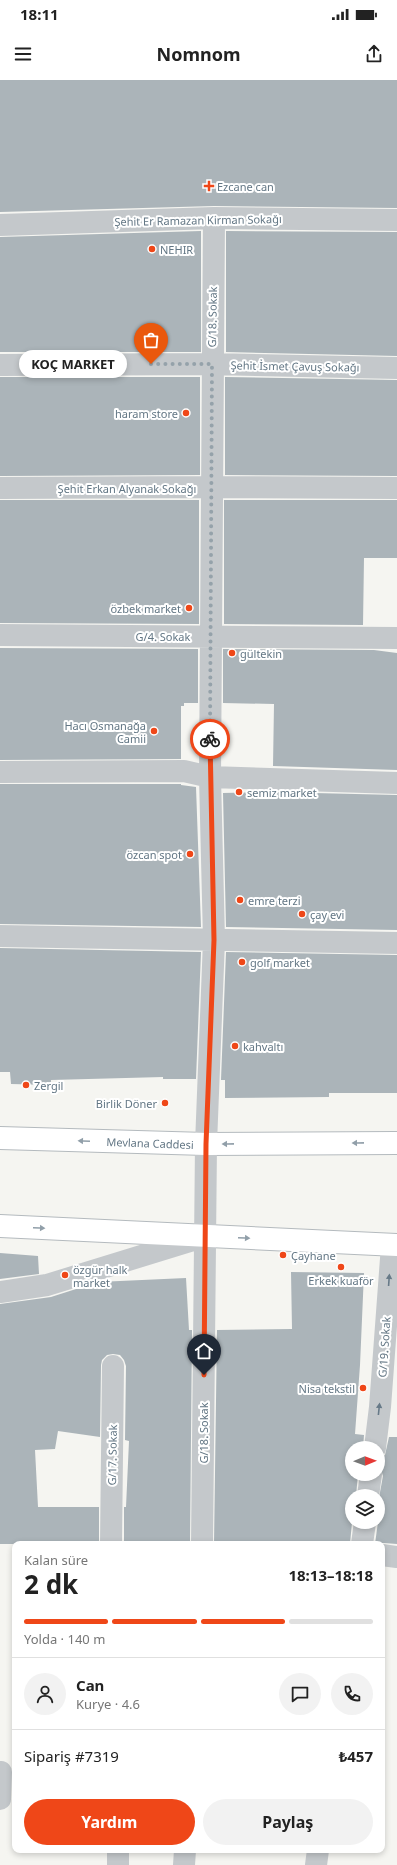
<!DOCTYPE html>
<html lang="tr">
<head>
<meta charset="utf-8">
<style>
  :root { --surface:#fff; --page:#f2f2f2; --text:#222; --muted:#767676; --line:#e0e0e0; --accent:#ef4718 }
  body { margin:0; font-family:"Noto Sans",sans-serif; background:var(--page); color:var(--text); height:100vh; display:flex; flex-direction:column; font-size:15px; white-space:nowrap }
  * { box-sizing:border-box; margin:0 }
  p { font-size:13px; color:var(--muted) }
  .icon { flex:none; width:22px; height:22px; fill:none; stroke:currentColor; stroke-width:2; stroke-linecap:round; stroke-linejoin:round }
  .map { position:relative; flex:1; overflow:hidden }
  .details { position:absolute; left:12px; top:1461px; width:373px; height:312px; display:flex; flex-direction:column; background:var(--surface); border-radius:8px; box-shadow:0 2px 6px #0003 }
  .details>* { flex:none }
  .needle { width:26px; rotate:89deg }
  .fabs { position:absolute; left:345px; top:1361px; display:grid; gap:8px }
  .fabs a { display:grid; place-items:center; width:40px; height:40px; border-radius:50%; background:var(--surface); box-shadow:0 2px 6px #0003; font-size:20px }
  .pin { position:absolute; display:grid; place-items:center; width:34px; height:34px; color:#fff; margin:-41px -17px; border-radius:50% 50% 50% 0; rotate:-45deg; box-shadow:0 0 4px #0007 }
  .pin .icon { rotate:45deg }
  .courier { position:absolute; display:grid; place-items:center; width:40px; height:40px; margin:-20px; border:3px solid #ef4718; border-radius:50%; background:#fff; color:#222; box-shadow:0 1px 5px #0007 }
  .bubble { position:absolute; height:28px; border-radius:14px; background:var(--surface); box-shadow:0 2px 6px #0003; font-size:13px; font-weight:700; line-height:28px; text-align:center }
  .overview em { font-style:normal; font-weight:700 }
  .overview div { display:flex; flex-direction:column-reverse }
  .overview { display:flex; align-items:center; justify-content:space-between; height:68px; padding:0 12px }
  h1 { font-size:26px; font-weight:700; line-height:30px }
  .bar { display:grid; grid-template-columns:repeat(4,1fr); gap:6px 4px; align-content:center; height:48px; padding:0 12px }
  .bar i { height:5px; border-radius:3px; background:var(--line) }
  .bar .selected { background:var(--accent) }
  .bar p { grid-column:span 4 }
  .line { display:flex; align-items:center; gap:10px; padding:0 12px; border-top:1px solid var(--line) }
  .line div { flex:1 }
  .round { display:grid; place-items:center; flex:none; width:42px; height:42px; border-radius:21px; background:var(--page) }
  .action { display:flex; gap:8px; margin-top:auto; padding:8px 12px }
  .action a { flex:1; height:46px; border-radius:24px; background:var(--accent); color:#fff; font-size:16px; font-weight:700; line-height:46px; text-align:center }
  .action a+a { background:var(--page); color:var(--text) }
  .status { display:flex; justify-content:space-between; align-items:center; height:28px; padding:0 20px; background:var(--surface); direction:ltr }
  .status svg { height:11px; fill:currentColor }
  header { display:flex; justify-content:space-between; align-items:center; height:52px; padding:0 12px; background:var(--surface); font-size:18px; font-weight:700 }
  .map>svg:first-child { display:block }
  .building { fill:#abb4b9 }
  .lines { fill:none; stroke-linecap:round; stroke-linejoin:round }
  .secondary-casing { stroke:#b4babe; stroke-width:24 }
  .street { stroke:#c4c8cb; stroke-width:22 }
  .secondary { stroke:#fff; stroke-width:22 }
  .oneway { fill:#919fa9 }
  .oneway2 { fill:#677a88 }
  .done { stroke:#95a2aa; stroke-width:4; stroke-dasharray:0 7.2 }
  .route { stroke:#ef4718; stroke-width:5 }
  .poi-dot { fill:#ef4718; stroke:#fff; stroke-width:1.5 }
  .labels { text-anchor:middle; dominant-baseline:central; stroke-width:4; stroke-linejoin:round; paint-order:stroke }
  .poi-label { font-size:11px; fill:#627684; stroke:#fff; text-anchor:start }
  .street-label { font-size:11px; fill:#627684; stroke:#fff }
</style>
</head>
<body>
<div class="status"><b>18:11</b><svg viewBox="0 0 49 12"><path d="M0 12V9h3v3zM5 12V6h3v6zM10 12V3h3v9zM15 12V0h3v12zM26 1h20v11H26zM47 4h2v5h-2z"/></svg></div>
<header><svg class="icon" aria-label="menu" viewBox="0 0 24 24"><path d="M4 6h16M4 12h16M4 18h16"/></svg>Nomnom<svg class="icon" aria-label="share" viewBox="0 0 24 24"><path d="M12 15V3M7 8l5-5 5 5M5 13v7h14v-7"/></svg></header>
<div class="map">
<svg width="397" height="1785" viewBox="0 0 397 1785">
  <rect width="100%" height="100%" fill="#f5f5f1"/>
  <path class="building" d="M 0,0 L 397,0 L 397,128 L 214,126 L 0,132 Z
    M 201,151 L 201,272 L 0,272 L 0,157 Z
    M 226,151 L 397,152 L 397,276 L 226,272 Z
    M 0,297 L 200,297 L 200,395 L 0,396 Z
    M 225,297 L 397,300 L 397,396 L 225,395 Z
    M 0,420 L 199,420 L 199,544 L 0,543 Z
    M 224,420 L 397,420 L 397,478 L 364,478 L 363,545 L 224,544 Z
    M 0,568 L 198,569 L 198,623 L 184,623 L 184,626 L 181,626 L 181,679 L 0,680 Z
    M 223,569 L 374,570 L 397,573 L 397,690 L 273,686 L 274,624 L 223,623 Z
    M 0,704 L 181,704 L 181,705 L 196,707 L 201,847 L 0,844 Z
    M 272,712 L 397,715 L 397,850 L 226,847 L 223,713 Z
    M 0,868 L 201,872 L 196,999 L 163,999 L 163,997 L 51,1000 L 51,1005 L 11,1004 L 10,992 L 0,992 Z
    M 226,872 L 397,875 L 397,1013 L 329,1013 L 329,1017 L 225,1018 L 225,1000 L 221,1000 Z
    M 0,1173 L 38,1176 L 39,1194 L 0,1199 Z
    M 291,1192 L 364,1193 L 360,1285 L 355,1354 L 364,1355 L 363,1368 L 352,1368 L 352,1394 L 358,1394 L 356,1416 L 352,1416 L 352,1442 L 350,1464 L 214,1464 L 217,1250 L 292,1249 Z
    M 186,1198 L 189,1250 L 192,1250 L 190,1464 L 124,1464 L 124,1427 L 126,1427 L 129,1361 L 125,1360 L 126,1286 L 124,1280 L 120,1275 L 113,1274 L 107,1275 L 102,1280 L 101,1285 L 100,1357 L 58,1351 L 55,1369 L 35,1370 L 38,1427 L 99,1427 L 99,1464 L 0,1464 L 0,1224 L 51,1217 L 98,1202 Z
    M 389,1357 L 397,1357 L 397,1464 L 384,1463 L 375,1464 L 378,1442 L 378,1423 L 383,1396 L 378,1380 L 385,1375 Z"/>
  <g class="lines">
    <g class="secondary-casing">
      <path id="secondary" d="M 0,1058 L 206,1064 L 397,1063
        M 0,1146 L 397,1165"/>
    </g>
    <path class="street" d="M 0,145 L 214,138 L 397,140
      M 0,285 L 212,284 L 397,288
      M 0,408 L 211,407 L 397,408
      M 0,555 L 397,558
      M 0,692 L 184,691 L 210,697 L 397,703
      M 0,856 L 397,863
      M 0,1212 L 47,1205 L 203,1157
      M 375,1368 L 380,1327 L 392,1165
      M 368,1416 L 371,1394
      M 111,1464 L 113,1286
      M 202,1464 L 206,1064 L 214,860 L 210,697 L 214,138
      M 362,1464 L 365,1442
      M 382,1475 L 397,1477
      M 0,1719 L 1,1692
      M 118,1785 L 118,1770
      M 184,1785 L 185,1770
      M 316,1785 L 318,1770"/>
    <use href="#secondary" class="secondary"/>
  </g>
  <defs><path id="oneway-solid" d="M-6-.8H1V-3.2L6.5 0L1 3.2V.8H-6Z"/></defs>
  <g class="oneway">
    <use href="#oneway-solid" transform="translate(84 1061) rotate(-178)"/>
    <use href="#oneway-solid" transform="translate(358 1063) rotate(179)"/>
    <use href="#oneway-solid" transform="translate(228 1064) rotate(179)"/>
    <use href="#oneway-solid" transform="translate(39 1148) rotate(2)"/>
    <use href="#oneway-solid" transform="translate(244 1158) rotate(3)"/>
  </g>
  <g class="oneway2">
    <use href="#oneway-solid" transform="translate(389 1200) rotate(-86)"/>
    <use href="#oneway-solid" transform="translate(379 1329) rotate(-84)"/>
  </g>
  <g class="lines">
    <path class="done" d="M 151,284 L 212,284 L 210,659"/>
    <path class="route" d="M 204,1295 L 206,1064 L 214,860 L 210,659"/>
  </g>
  <g class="poi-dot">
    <path d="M207 100h4v4h4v4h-4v4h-4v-4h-4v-4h4z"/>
    <circle cx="152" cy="169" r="4"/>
    <circle cx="186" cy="333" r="4"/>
    <circle cx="189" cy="528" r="4"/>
    <circle cx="232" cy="573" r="4"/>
    <circle cx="154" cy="651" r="4"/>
    <circle cx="239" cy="712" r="4"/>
    <circle cx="190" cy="774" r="4"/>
    <circle cx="240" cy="820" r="4"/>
    <circle cx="302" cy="834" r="4"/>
    <circle cx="242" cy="882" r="4"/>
    <circle cx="235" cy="966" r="4"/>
    <circle cx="26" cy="1005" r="4"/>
    <circle cx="165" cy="1023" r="4"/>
    <circle cx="283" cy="1175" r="4"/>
    <circle cx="341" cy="1187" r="4"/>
    <circle cx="65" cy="1195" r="4"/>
    <circle cx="363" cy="1308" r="4"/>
  </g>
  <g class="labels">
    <g class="poi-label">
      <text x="217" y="106">Ezcane can</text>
      <text x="160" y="169">NEHIR</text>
      <text x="178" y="333" text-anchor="end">haram store</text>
      <text x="181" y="528" text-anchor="end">özbek market</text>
      <text x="240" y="573">gültekin</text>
      <text x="146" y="645" text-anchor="end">Hacı Osmanağa<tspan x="146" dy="13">Camii</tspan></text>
      <text x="247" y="712">semiz market</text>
      <text x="182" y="774" text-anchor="end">özcan spot</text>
      <text x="248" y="820">emre terzi</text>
      <text x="310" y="834">çay evi</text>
      <text x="250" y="882">golf market</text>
      <text x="243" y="966">kahvaltı</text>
      <text x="34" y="1005">Zergil</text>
      <text x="157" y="1023" text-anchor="end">Birlik Döner</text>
      <text x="291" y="1175">Çayhane</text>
      <text x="73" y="1189">özgür halk<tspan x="73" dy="13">market</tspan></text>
      <text x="341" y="1200" text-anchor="middle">Erkek kuaför</text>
      <text x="355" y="1308" text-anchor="end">Nisa tekstil</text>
    </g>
    <g class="street-label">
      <text transform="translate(198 140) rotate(-1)">Şehit Er Ramazan Kirman Sokağı</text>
      <text transform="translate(212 237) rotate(-89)">G/18. Sokak</text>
      <text transform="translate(295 286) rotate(1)">Şehit İsmet Çavuş Sokağı</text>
      <text x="127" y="408">Şehit Erkan Alyanak Sokağı</text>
      <text x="163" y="556">G/4. Sokak</text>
      <text transform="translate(150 1063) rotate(2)">Mevlana Caddesi</text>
      <text transform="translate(384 1267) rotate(-86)">G/19. Sokak</text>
      <text transform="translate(203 1353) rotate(-90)">G/18. Sokak</text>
      <text transform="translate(112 1375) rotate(-89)">G/17. Sokak</text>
    </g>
  </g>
</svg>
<div class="fabs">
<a><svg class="needle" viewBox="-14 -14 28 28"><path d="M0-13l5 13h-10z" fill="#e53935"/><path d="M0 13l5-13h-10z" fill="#767676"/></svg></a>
<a><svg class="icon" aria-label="layers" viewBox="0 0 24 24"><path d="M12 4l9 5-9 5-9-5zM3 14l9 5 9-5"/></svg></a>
</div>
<div class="pin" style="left:151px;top:284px;background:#ea580c"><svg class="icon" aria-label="bag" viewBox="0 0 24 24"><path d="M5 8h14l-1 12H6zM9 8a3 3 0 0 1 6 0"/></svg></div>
<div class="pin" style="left:204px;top:1295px;background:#1f2937"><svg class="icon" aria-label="home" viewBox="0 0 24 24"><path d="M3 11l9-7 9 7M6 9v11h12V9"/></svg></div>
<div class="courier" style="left:210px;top:659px"><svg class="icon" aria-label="bike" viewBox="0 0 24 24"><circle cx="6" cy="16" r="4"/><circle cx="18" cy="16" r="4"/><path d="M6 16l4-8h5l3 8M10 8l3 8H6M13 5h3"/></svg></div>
<div class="bubble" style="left:19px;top:270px;width:108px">KOÇ MARKET</div>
<section class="details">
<div class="overview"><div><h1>2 dk</h1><p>Kalan süre</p></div><em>18:13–18:18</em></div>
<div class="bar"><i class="selected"></i><i class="selected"></i><i class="selected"></i><i></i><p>Yolda · 140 m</p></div>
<div class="line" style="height:72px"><a class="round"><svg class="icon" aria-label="person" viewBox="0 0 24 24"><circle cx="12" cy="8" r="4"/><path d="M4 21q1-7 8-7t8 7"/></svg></a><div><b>Can</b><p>Kurye · 4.6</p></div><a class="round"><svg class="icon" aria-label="chat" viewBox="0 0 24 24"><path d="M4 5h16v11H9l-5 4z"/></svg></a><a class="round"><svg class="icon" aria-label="phone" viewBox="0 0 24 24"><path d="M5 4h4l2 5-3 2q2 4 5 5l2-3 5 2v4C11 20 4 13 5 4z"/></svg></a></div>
<div class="line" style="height:52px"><div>Sipariş #7319</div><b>₺457</b></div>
<div class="action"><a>Yardım</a><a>Paylaş</a></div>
</section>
</div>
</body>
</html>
